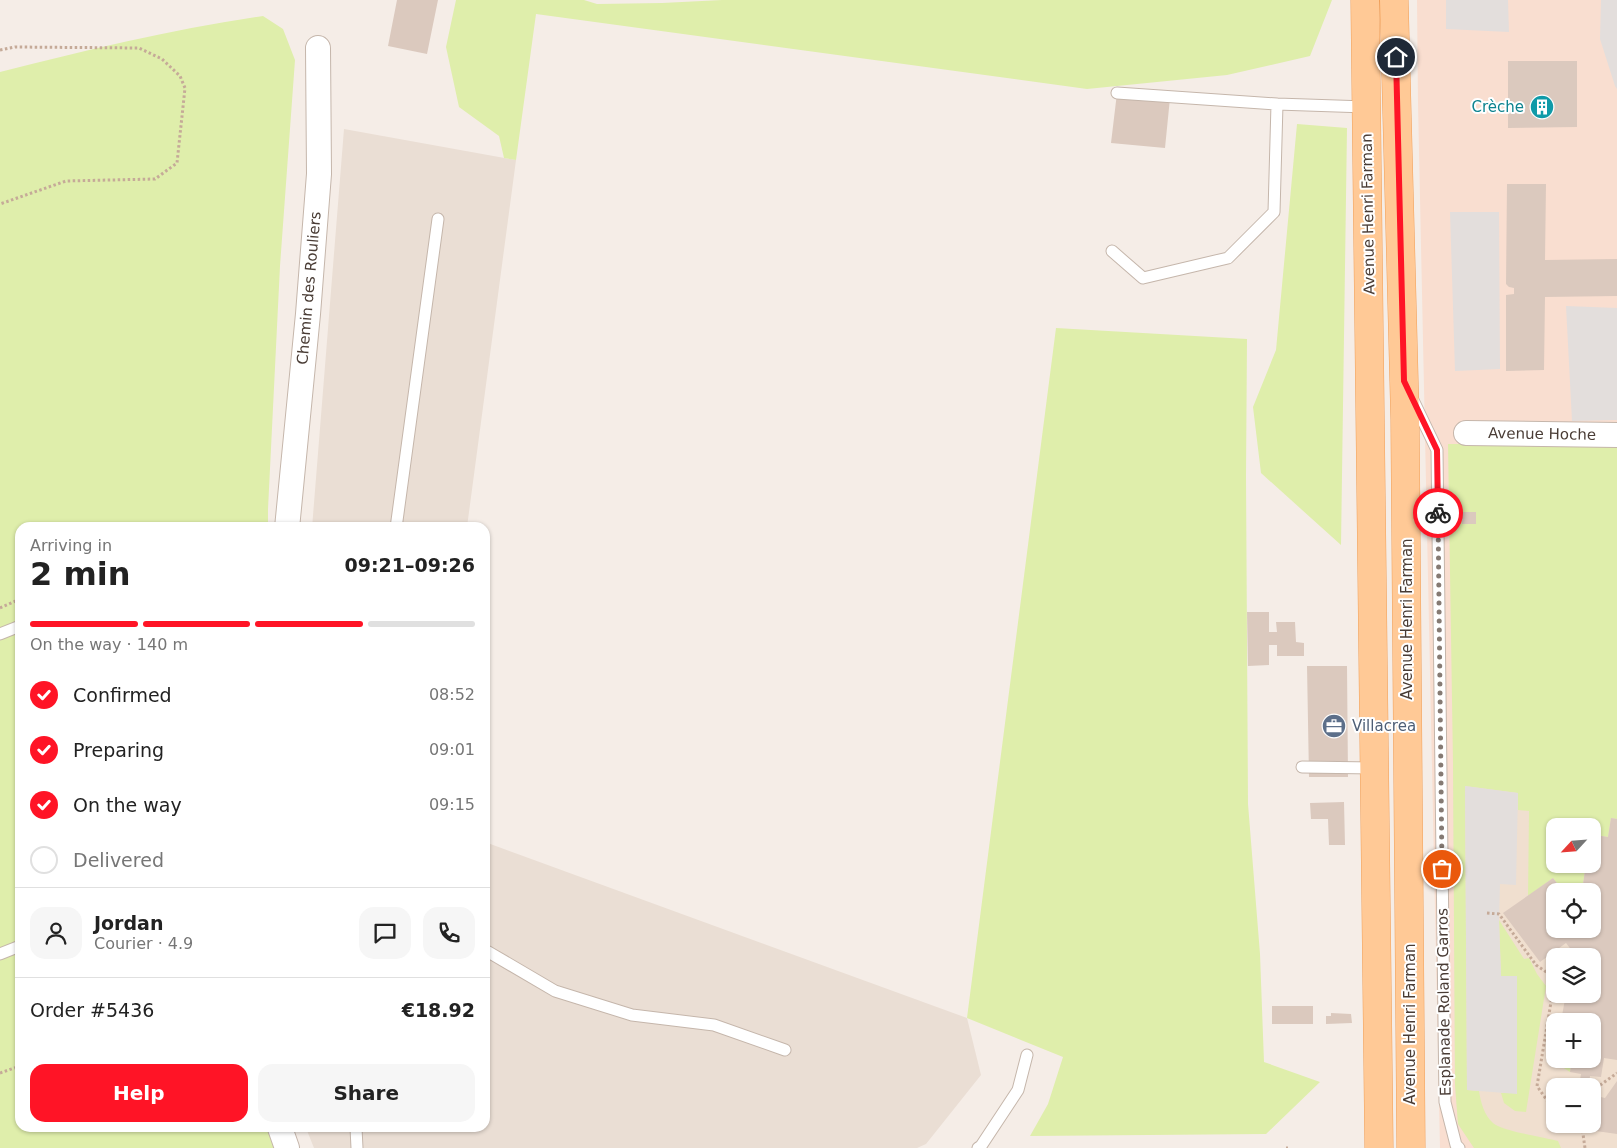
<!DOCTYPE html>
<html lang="en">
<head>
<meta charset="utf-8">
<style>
  :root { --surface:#fff; --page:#f6f6f6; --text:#222; --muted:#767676; --line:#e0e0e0; --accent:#ff1426 }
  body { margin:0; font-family:"DejaVu Sans",sans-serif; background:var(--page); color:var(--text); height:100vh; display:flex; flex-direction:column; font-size:19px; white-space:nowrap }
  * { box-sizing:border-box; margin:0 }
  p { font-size:16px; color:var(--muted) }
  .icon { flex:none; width:28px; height:28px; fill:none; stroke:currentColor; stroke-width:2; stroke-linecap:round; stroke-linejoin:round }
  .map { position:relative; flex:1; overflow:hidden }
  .panel { position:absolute; left:15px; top:522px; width:475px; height:610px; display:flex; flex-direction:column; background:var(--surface); border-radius:15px; box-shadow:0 1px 4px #0004 }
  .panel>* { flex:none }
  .needle { width:32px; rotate:244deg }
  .buttons { position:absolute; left:1546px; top:818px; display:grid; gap:10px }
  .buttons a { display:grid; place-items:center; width:55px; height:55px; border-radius:10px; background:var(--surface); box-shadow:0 1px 4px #0004; font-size:25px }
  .pin { position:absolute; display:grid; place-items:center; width:42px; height:42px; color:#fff; margin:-21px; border:2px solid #fff; border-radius:50%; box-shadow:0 1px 5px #0007 }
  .courier { position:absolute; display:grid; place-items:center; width:50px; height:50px; margin:-25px; border:4px solid #ff1426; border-radius:50%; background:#fff; color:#222; box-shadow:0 1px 6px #0007 }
  .head em { font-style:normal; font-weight:700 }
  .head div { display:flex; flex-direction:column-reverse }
  .head { display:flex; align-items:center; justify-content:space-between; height:85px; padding:0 15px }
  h1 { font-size:32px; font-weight:700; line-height:38px }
  .bar { display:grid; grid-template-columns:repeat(4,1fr); gap:8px 5px; align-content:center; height:60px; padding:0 15px }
  .bar i { height:6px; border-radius:4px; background:var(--line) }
  .bar .on { background:var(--accent) }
  .bar p { grid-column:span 4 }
  .line { display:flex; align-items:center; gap:12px; padding:0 15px; border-top:1px solid var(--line) }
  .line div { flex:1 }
  .round { display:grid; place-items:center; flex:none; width:52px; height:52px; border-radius:15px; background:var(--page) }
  ol { padding:0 15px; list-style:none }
  li { display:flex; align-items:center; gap:15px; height:55px }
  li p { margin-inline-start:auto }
  li .icon { padding:5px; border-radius:50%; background:var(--accent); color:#fff; stroke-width:4 }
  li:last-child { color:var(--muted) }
  li i { width:28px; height:28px; border:2px solid var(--line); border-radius:50% }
  .cta { display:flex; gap:10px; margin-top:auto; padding:10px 15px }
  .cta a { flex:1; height:58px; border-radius:15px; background:var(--accent); color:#fff; font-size:20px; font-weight:700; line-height:58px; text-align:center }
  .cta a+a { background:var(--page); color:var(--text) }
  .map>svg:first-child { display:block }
  .residential { fill:#eaded4 }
  .commercial { fill:#f9ded0; fill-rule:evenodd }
  .education { fill:#f0dfcf; fill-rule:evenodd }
  .green { fill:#dfeeab }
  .parking { fill:#e3dedc }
  .building { fill:#dbc9be }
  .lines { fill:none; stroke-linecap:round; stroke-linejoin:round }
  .lane-casing { stroke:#c5b6ab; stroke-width:13 }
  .street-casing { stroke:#c5b6ab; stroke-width:26 }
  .primary-casing { stroke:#f1a059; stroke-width:29 }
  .path { stroke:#c5aa98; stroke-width:3; stroke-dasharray:2.5 2.5; stroke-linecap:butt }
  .lane { stroke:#fff; stroke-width:11 }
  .street { stroke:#fff; stroke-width:24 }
  .primary { stroke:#ffc996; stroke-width:28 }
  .done { stroke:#857a73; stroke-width:5; stroke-dasharray:0 9 }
  .route { stroke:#ff1426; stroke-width:6 }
  .labels { text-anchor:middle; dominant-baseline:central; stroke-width:4; stroke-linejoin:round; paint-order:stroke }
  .culture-label { font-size:15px; fill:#0d838f; stroke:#fff; text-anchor:end }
  .street-label { font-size:15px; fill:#493c35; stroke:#fff }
  .service-label { font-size:15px; fill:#4e5e75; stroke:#fff; text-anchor:start }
</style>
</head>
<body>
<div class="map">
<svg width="1617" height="1148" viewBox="0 0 1617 1148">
  <rect width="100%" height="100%" fill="#f5ede7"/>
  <path class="residential" d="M 344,129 L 516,160 L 467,527 L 312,528 Z
    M 485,842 L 967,1018 L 981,1075 L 926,1144 L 917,1148 L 314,1148 L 306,1128 L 485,1128 Z"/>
  <path class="commercial" d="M 1417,0 L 1617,0 L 1617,1148 L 1440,1148 L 1418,103 ZM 1555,826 L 1592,826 L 1592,864 L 1555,864 ZM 1555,891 L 1592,891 L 1592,929 L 1555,929 ZM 1555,956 L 1592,956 L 1592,994 L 1555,994 ZM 1555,1021 L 1592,1021 L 1592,1059 L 1555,1059 ZM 1555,1086 L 1592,1086 L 1592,1124 L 1555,1124 Z"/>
  <path class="education" d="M 1453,764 L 1617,790 L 1617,1148 L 1474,1148 L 1458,1124 L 1455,1085 ZM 1555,826 L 1592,826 L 1592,864 L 1555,864 ZM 1555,891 L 1592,891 L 1592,929 L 1555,929 ZM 1555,956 L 1592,956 L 1592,994 L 1555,994 ZM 1555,1021 L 1592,1021 L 1592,1059 L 1555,1059 ZM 1555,1086 L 1592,1086 L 1592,1124 L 1555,1124 Z"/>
  <path class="green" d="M 456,0 L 584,0 L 597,4 L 662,3 L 722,0 L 1332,0 L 1310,56 L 1227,75 L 1087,89 L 536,14 L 516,160 L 504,158 L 499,136 L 459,107 L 446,47 Z
    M 263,16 L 283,29 L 295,60 L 280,266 L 268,509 L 268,527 L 20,528 L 20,1128 L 280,1128 L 287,1148 L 0,1148 L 0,72 C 87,50 174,29 263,16 Z
    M 1297,124 L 1347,128 L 1341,545 L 1261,473 L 1253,407 L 1276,350 Z
    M 1056,328 L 1247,339 L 1246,476 L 1248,804 L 1260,954 L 1264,1062 L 1320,1082 L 1266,1134 L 1030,1136 L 1048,1104 L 1063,1057 L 967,1018 Z
    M 1448,444 L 1617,444 L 1617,819 L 1611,818 L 1608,837 L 1595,835 L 1593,848 L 1592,826 L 1555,826 L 1555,864 L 1586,864 L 1582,891 L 1563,891 L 1553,878 L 1528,896 L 1529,811 L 1518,810 L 1518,793 L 1465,786 L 1467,1090 L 1479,1091 C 1481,1103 1484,1115 1493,1123 C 1501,1131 1544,1137 1558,1141 L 1561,1148 L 1474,1148 L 1458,1124 L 1455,1085 L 1453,764 Z
    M 1499,920 L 1524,959 L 1529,958 L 1537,974 L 1546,986 L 1526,1112 L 1515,1111 L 1504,1103 L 1501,1093 L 1517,1093 L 1517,976 L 1501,976 Z
    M 1555,1028 L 1555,1059 L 1572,1059 L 1570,1072 L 1550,1059 Z"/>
  <path class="parking" d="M 1446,0 L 1508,0 L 1509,32 L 1446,29 Z
    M 1601,0 L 1617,0 L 1617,89 L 1615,86 L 1600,39 Z
    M 1450,212 L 1499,212 L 1500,369 L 1455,371 Z
    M 1566,306 L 1617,308 L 1617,420 L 1572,421 Z
    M 1465,786 L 1518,793 L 1516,885 L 1500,884 L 1499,920 L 1501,976 L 1517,976 L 1517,1094 L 1467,1090 Z"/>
  <path class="building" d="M 397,0 L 438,0 L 427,54 L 388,46 Z
    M 1508,61 L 1577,61 L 1577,127 L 1508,128 Z
    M 1117,93 L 1170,98 L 1165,148 L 1111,143 Z
    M 1507,184 L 1546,184 L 1545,260 L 1617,259 L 1617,296 L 1545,297 L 1544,370 L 1506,371 L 1506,295 L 1514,294 L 1514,288 L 1509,287 L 1506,284 Z
    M 1462,512 L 1476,512 L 1476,524 L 1462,524 Z
    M 1247,612 L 1269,612 L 1269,632 L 1277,632 L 1276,622 L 1295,622 L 1296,642 L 1304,643 L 1304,656 L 1277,656 L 1277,645 L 1269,645 L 1269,665 L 1248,666 Z
    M 1307,666 L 1347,666 L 1348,777 L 1309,777 Z
    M 1344,802 L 1345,845 L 1329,845 L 1328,819 L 1311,819 L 1310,803 Z
    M 1611,818 L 1617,819 L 1617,1060 L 1604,1058 L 1601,1077 L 1590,1076 L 1589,1086 L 1579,1086 L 1581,1074 L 1570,1072 L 1572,1059 L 1592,1059 L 1592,1021 L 1561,1021 L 1566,994 L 1592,994 L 1592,956 L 1576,956 L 1566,943 L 1540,962 L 1503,913 L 1553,878 L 1563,891 L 1555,891 L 1555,929 L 1592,929 L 1592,891 L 1582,891 L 1586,864 L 1592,864 L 1592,848 L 1595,835 L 1608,837 Z
    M 1272,1006 L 1313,1006 L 1313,1024 L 1272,1024 Z
    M 1331,1013 L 1351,1014 L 1352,1023 L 1326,1024 L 1326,1016 L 1331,1016 Z
    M 1617,1081 L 1617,1134 L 1589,1130 L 1599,1107 L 1592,1106 L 1592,1095 L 1605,1098 Z"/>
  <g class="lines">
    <g class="lane-casing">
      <path id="lane" d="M 1117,93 L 1277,104
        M 1112,251 L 1143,278 L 1228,258 L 1274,212 L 1277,104 L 1366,107
        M 1412,398 L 1437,450 L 1445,1102 L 1456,1145 L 1459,1148
        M 396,528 L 438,219
        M 0,634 L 20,626
        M 1302,767 L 1374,768
        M 485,950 L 555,991 L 632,1015 L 714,1025 L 785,1050
        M 0,954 L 20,946
        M 356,1128 L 357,1148
        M 978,1148 L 981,1146 L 1018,1090 L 1027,1055"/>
    </g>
    <g class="street-casing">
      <path id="street" d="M 1466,433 L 1617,435
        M 287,528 L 308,314 L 319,174 L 318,48
        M 280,1128 L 287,1148"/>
    </g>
    <g class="primary-casing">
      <path id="primary" d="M 1365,0 L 1379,1148
        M 1394,0 L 1405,419 L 1411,1148"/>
    </g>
    <path class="path" d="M 0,50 L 15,47 L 139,48 L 162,59 L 180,76 L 185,88 L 177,163 L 155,179 L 66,181 L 0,204
      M 0,608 L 20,599
      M 1487,913 L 1499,914 L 1536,965 L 1555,978 L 1537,1086 L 1555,1112
      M 0,1073 L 20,1066
      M 1592,1091 L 1617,1073
      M 1571,1124 L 1582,1127 L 1585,1148
      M 1286,1148 L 1288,1148"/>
    <use href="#lane" class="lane"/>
    <use href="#street" class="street"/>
    <use href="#primary" class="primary"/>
  </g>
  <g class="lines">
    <path class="done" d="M 1438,513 L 1442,869"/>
    <path class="route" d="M 1396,57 L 1404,381 L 1437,450 L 1438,513"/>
  </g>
  <defs>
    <g id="building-disc" transform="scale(1.25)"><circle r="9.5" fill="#0f9aa8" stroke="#fff"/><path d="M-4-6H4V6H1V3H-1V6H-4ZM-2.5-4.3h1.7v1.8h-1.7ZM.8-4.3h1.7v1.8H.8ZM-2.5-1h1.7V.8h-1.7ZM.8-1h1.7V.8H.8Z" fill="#fff"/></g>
    <g id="office-disc" transform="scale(1.25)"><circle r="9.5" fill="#5c6f8a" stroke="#fff"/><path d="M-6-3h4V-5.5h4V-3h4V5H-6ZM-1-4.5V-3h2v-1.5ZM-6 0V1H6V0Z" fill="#fff"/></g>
  </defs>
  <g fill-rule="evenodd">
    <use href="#building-disc" x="1542" y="107"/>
    <use href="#office-disc" x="1334" y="726"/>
  </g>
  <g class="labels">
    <g class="culture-label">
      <text x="1524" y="107">Crèche</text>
    </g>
    <g class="street-label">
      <text transform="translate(1368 214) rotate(-91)">Avenue Henri Farman</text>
      <text transform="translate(309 288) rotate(-85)">Chemin des Rouliers</text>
      <text transform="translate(1542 434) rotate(1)">Avenue Hoche</text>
      <text transform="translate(1407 619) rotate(-90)">Avenue Henri Farman</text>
      <text transform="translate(1444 1002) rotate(-91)">Esplanade Roland Garros</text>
      <text transform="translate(1410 1024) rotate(-90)">Avenue Henri Farman</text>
    </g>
    <g class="service-label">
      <text x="1352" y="726">Villacrea</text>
    </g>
  </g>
</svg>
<div class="buttons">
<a><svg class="needle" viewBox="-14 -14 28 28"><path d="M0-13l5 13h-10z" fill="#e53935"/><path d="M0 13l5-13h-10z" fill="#767676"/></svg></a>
<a><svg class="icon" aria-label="locate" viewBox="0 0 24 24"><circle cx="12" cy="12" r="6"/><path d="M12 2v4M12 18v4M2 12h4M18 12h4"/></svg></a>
<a><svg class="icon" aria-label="layers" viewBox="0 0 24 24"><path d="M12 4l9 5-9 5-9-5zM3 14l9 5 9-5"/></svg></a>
<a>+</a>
<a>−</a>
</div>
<div class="pin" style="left:1442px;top:869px;background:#ea580c"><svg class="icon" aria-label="bag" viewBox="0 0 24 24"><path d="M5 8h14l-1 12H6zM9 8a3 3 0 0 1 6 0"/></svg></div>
<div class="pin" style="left:1396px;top:57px;background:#1f2937"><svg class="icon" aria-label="home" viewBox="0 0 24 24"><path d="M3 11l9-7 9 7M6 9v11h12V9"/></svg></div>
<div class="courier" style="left:1438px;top:513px"><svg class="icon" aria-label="bike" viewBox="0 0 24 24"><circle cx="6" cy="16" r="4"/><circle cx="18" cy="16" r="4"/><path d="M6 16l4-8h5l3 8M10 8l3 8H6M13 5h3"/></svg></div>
<section class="panel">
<div class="head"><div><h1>2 min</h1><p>Arriving in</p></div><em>09:21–09:26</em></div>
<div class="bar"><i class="on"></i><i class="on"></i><i class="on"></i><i></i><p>On the way · 140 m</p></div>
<ol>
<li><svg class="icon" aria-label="check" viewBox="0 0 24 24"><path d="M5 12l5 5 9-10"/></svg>Confirmed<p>08:52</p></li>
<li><svg class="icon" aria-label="check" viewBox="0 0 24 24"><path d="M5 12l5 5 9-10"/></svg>Preparing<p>09:01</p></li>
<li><svg class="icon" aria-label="check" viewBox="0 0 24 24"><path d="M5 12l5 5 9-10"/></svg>On the way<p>09:15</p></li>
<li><i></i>Delivered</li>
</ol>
<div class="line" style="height:90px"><a class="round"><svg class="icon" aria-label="person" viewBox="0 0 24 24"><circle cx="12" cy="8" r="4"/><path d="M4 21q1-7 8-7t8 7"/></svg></a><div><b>Jordan</b><p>Courier · 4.9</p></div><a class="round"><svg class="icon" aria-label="chat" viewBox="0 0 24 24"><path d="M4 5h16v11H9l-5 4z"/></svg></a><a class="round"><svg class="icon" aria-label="phone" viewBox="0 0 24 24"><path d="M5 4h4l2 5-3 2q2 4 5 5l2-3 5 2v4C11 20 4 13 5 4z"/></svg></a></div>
<div class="line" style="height:65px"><div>Order #5436</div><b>€18.92</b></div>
<div class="cta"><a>Help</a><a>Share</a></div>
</section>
</div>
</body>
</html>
